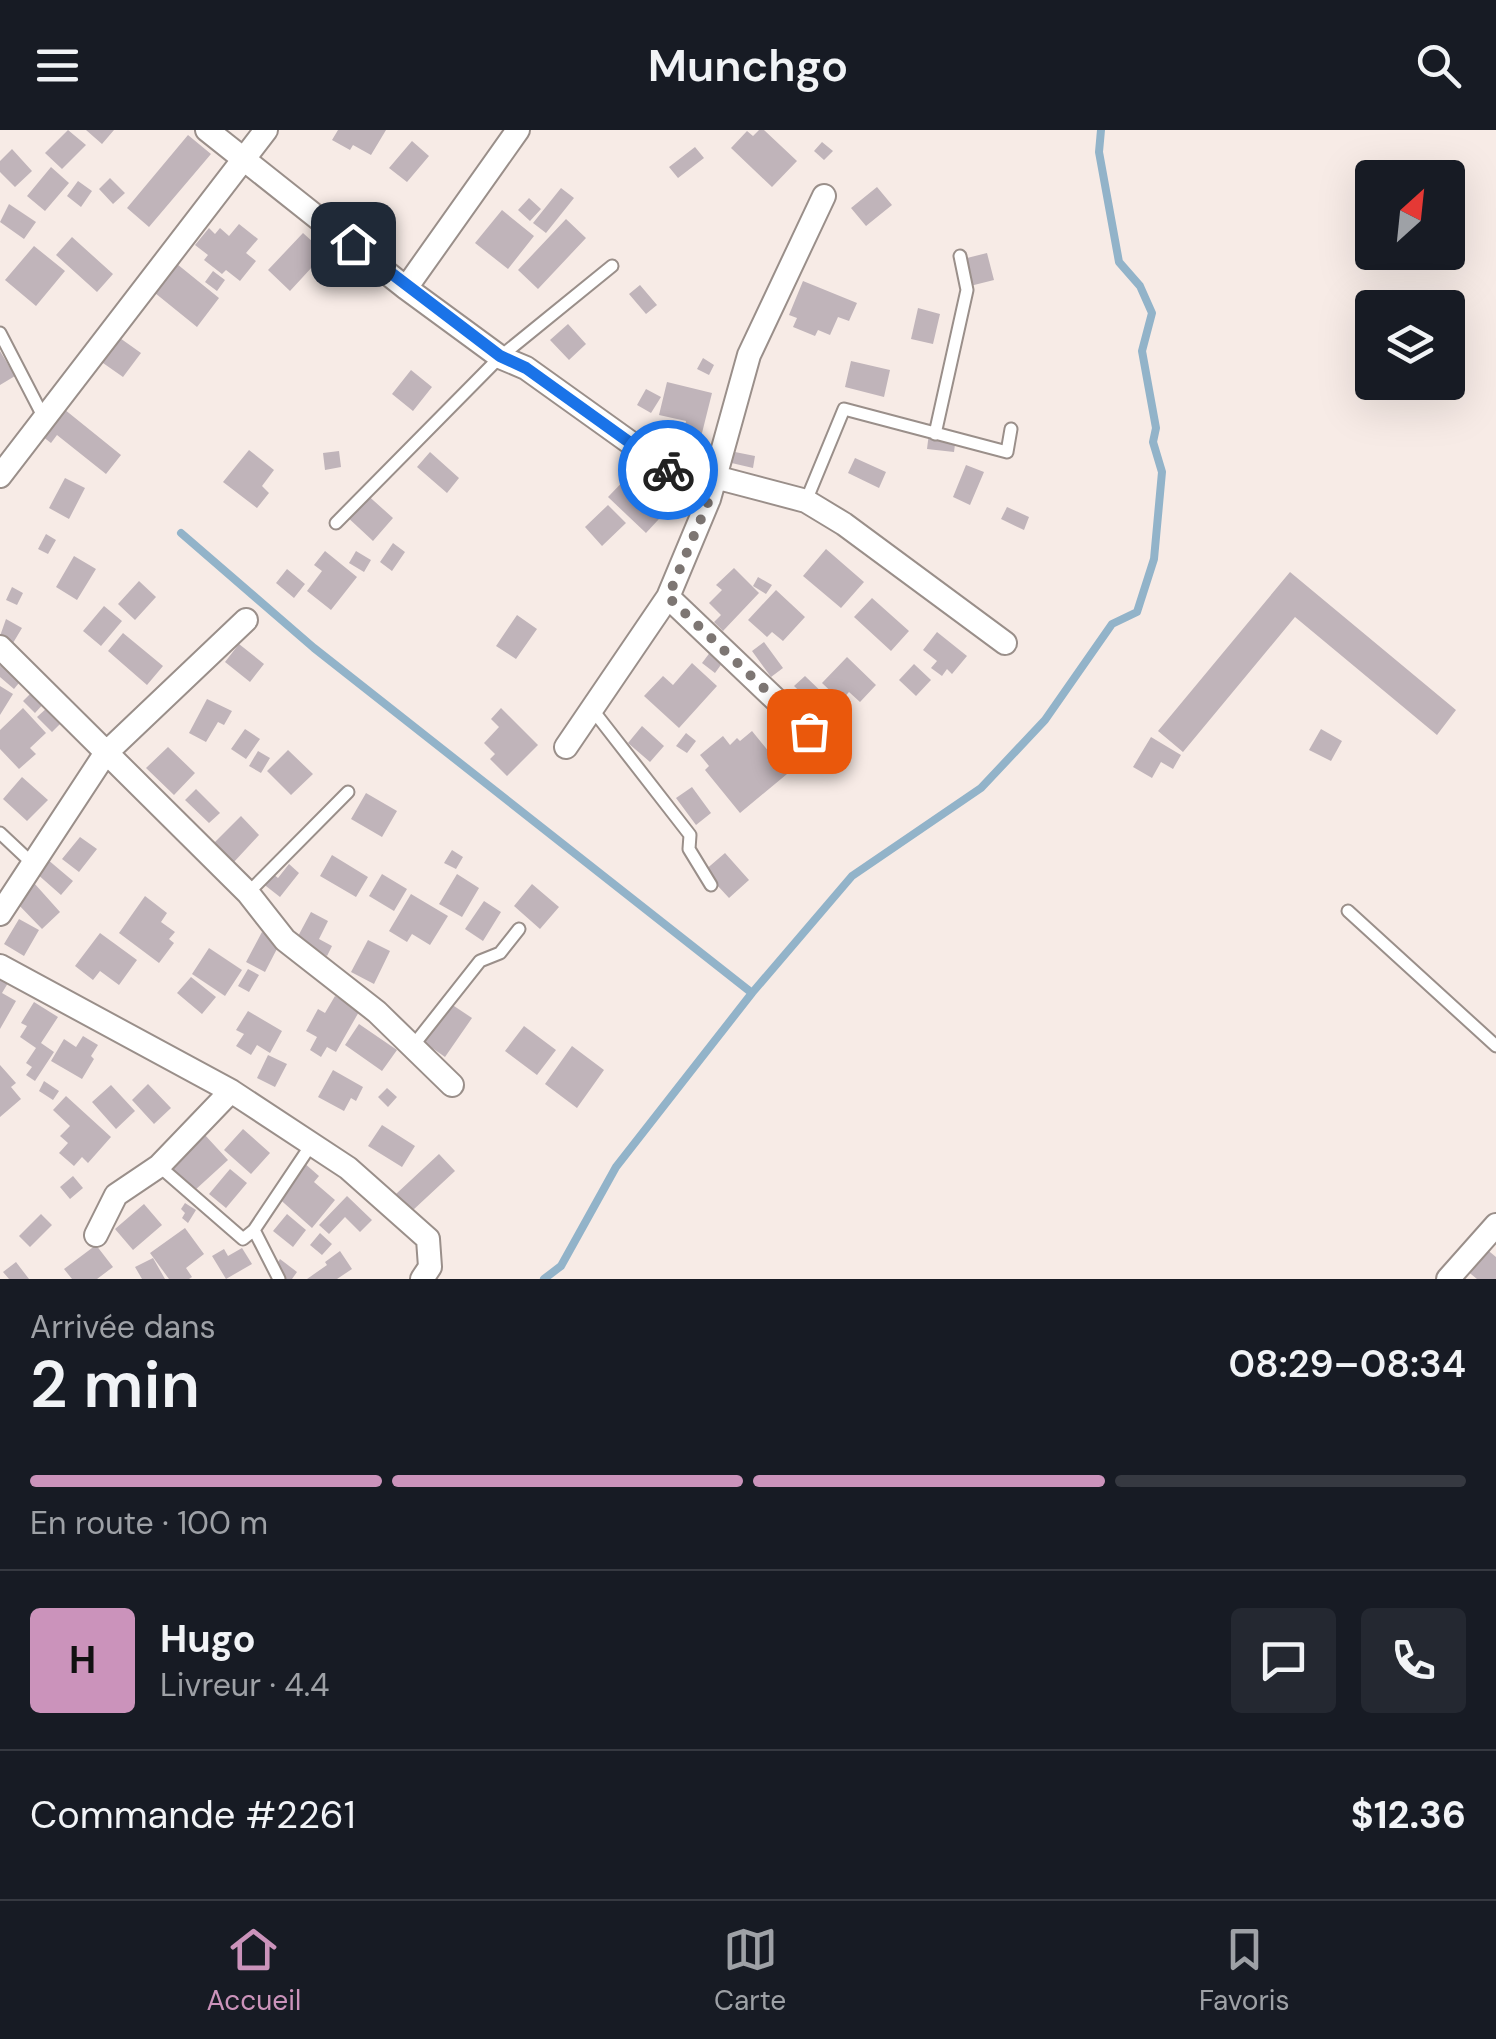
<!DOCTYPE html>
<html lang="fr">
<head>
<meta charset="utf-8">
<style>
  :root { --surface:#171b24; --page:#242831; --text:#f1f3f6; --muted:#9ea1a6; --line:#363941; --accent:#cb93bb }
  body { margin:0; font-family:"DM Sans",sans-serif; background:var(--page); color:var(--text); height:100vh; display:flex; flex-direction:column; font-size:38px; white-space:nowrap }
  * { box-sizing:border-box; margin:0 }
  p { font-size:32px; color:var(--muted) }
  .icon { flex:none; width:55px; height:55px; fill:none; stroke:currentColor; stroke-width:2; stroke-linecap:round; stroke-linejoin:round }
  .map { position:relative; height:1149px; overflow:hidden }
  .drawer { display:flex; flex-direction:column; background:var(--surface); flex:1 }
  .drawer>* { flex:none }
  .needle { width:65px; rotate:27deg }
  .controls { position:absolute; left:1355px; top:30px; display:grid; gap:20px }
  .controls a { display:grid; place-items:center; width:110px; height:110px; border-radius:10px; background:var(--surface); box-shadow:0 10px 40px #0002; font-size:50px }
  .pin { position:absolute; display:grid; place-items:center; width:85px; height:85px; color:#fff; margin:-42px; border-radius:20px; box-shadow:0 5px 15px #0006 }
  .courier { position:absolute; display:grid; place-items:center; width:100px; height:100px; margin:-50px; border:8px solid #1a73e8; border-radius:50%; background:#fff; color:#222; box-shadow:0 2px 12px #0007 }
  .summary em { font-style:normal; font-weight:600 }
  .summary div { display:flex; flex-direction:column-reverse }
  .summary { display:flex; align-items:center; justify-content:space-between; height:170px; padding:0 30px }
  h1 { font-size:65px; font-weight:600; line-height:75px }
  .bar { display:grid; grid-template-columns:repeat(4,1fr); gap:15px 10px; align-content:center; height:120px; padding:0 30px }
  .bar i { height:12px; border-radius:8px; background:var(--line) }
  .bar .current { background:var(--accent) }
  .bar p { grid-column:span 4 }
  .line { display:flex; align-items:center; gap:25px; padding:0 30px; border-top:2px solid var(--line) }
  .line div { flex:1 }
  .round { display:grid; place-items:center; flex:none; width:105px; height:105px; border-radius:10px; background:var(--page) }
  header { display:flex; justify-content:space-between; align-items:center; height:130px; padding:0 30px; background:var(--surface); font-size:45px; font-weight:600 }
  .tabs { display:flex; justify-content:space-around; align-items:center; height:140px; border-top:2px solid var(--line); background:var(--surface); font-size:28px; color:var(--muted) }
  .tabs a { display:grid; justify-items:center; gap:5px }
  .tabs .current { color:var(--accent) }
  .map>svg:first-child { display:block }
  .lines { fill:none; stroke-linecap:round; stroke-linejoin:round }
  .stream { stroke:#92b3c9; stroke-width:8 }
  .building { fill:#c0b4ba }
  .lane-casing { stroke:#9a8f8a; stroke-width:15 }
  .street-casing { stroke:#9a8f8a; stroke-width:26 }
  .lane { stroke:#fff; stroke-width:11 }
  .street { stroke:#fff; stroke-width:22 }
  .done { stroke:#7d7673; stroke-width:10; stroke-dasharray:0 18 }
  .route { stroke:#1a73e8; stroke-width:12 }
</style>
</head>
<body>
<header><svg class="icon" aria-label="menu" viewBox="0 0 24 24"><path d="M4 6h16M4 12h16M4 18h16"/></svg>Munchgo<svg class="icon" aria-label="search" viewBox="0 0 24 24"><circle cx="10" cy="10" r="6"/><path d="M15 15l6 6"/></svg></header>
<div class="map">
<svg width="1496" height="1149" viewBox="0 0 1496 1149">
  <rect width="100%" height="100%" fill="#f7ebe6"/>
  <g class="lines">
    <path class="stream" d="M 181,403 L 314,518 L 752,863
      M 544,1149 L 561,1136 L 616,1037 L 752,863 L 852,746 L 981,658 L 1045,590 L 1112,494 L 1137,482 L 1154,429 L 1162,342 L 1153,312 L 1156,298 L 1142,221 L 1152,183 L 1140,156 L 1119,132 L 1099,22 L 1101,0"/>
  </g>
  <path class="building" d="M 68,0 L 86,15 L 62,39 L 45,23 Z
    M 86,0 L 114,0 L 102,14 Z
    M 338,0 L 386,0 L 371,25 L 353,15 L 350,20 L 332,10 Z
    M 759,0 L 764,0 L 797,31 L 772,57 L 731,18 L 747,1 L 753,6 Z
    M 188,5 L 211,24 L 149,97 L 127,78 Z
    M 412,11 L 429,26 L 407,52 L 389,38 Z
    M 822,12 L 833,21 L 824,30 L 814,21 Z
    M 695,17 L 704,28 L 678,48 L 669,37 Z
    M 12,19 L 32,41 L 15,57 L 0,42 L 0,31 Z
    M 51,37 L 69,53 L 45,81 L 27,66 Z
    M 110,48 L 125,63 L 113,74 L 99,59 Z
    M 78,51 L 92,61 L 81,77 L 67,66 Z
    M 877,57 L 892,75 L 866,96 L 851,78 Z
    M 561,58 L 574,68 L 546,103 L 533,93 Z
    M 529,68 L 541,79 L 530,91 L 518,80 Z
    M 9,74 L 36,92 L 24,109 L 0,92 Z
    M 502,80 L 534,106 L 508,139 L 475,113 Z
    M 566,89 L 586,108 L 538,159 L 518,140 Z
    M 239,94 L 258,109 L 246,123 L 256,131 L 240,151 L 226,140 L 222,144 L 204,130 L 208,125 L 195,115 L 209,98 L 215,104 L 220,98 L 229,106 Z
    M 303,103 L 325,123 L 290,161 L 268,140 Z
    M 72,107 L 113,144 L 97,162 L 56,125 Z
    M 34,116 L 65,141 L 36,176 L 5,150 Z
    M 987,123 L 994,150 L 970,156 L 963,129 Z
    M 177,134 L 219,168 L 197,197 L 155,163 Z
    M 213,141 L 225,150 L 217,161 L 205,152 Z
    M 803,151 L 857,173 L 849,191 L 838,187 L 830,205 L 818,200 L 815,206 L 793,197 L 797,188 L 789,185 Z
    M 640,155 L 657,175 L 646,184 L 629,164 Z
    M 918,178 L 940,184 L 933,214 L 911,209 Z
    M 568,194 L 586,214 L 569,230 L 550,210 Z
    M 110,201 L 141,223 L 123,247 L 93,226 Z
    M 0,221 L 15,246 L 0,255 Z
    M 703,228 L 714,235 L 709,245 L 697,239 Z
    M 851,231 L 890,240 L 884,267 L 845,257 Z
    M 411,240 L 432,257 L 413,281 L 392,264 Z
    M 667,252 L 712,263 L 701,307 L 683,303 L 686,291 L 659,285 Z
    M 646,259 L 661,267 L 651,283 L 637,275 Z
    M 59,275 L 121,325 L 106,344 L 57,305 L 51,313 L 38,303 Z
    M 929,303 L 956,307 L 954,322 L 927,319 Z
    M 249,320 L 274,340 L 262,356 L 269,363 L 257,378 L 223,352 Z
    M 725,320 L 755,326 L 753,338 L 723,331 Z
    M 339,321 L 341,337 L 325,340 L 323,323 Z
    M 430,322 L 459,348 L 447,363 L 417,337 Z
    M 855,328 L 886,342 L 879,358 L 848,343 Z
    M 966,335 L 984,342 L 970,375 L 953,367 Z
    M 632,342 L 641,350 L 647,344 L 664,359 L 659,365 L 671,376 L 646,403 L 608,367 Z
    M 65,348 L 85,358 L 69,389 L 49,378 Z
    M 364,362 L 393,388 L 373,411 L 344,384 Z
    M 608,375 L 626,393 L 602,416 L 585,397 Z
    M 1007,377 L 1029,387 L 1024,400 L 1001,389 Z
    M 46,404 L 56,410 L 48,424 L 38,419 Z
    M 393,413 L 405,422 L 392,441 L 380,432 Z
    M 826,419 L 864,452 L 841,478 L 803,446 Z
    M 325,421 L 357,447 L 331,480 L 307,461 L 322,441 L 314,435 Z
    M 356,421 L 371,430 L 364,442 L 349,433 Z
    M 74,426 L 96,439 L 77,470 L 56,457 Z
    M 734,438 L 759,463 L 723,501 L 714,492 L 721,485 L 709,473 L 722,460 L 716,455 Z
    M 287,439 L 305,454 L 294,468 L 276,453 Z
    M 1290,442 L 1456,580 L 1437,605 L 1295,487 L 1183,622 L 1158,601 Z
    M 758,447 L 772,455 L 766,464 L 753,456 Z
    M 139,451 L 156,467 L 135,490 L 118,474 Z
    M 12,457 L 23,463 L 17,475 L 6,470 Z
    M 776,460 L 805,487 L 783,511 L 772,502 L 767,507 L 748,490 Z
    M 872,468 L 909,501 L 891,521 L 854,487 Z
    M 104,476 L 122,491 L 101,516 L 83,501 Z
    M 517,485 L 537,499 L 516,529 L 496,516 Z
    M 6,489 L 22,498 L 13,513 L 0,506 Z
    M 937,502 L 967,526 L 952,544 L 947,539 L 942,546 L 931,538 L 937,531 L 923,520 Z
    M 123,503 L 163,536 L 147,555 L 108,521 Z
    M 764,512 L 783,538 L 771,547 L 752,521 Z
    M 239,514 L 264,534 L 250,552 L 225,532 Z
    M 711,521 L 723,532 L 715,543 L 702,533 Z
    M 847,527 L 876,555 L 860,572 L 849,562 L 841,571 L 822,553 Z
    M 4,531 L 23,548 L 14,559 L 0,547 L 0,536 Z
    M 692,533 L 717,556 L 679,598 L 644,566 L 663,546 L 673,555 Z
    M 914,534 L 931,550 L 916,566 L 899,550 Z
    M 805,546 L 829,569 L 818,579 L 794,556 Z
    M 0,556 L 13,564 L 0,585 Z
    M 34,560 L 46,571 L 35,583 L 23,571 Z
    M 207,569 L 232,581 L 224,595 L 218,592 L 206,612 L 189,603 Z
    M 48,577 L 63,591 L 52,602 L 37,587 Z
    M 23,578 L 46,603 L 30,618 L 36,624 L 19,639 L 0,619 L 0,600 Z
    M 501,578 L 538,615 L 507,646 L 490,629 L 495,624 L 484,613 L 499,597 L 491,589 Z
    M 642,596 L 664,616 L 650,632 L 628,613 Z
    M 245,599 L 260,609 L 246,629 L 231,619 Z
    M 1321,599 L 1342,611 L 1331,631 L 1309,620 Z
    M 752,601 L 787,644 L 740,683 L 705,640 L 709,636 L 700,625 L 723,606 L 730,615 L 737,608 L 740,611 Z
    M 686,603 L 696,611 L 687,623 L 676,616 Z
    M 1151,607 L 1181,625 L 1173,639 L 1161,632 L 1152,648 L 1133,637 Z
    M 805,612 L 816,624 L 798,641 L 787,630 Z
    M 168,617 L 195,643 L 174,665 L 146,638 Z
    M 288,620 L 313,644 L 291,665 L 267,641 Z
    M 258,621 L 270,628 L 261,643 L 249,636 Z
    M 22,647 L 48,670 L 27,691 L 3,669 Z
    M 692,657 L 711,683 L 696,695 L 676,668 Z
    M 196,659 L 220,683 L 209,693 L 185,670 Z
    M 366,663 L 397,681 L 382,707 L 351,689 Z
    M 241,686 L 259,705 L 233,733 L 213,714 Z
    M 80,707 L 97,719 L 79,742 L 62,729 Z
    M 452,720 L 463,727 L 456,739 L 444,733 Z
    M 725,723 L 749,750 L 729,768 L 704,741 Z
    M 332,725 L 368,747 L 356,767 L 320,746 Z
    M 47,729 L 73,751 L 61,765 L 36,743 Z
    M 289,734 L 299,743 L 280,767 L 257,749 L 266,738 L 278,748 Z
    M 382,744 L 407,759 L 394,781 L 369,766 Z
    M 457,744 L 479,758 L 462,787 L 439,774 Z
    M 34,753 L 60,782 L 42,799 L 15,771 Z
    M 532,754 L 559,777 L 540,799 L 514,776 Z
    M 411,764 L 448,786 L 430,815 L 412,804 L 407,812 L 389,801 Z
    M 145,766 L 167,783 L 161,792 L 175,802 L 169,809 L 174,813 L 159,833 L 119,803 Z
    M 484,771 L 501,782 L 483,811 L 465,799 Z
    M 311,782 L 328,791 L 319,809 L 332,816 L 327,826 L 296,810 Z
    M 19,789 L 39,800 L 24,826 L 4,814 Z
    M 262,802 L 280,813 L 265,842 L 246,832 Z
    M 100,803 L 137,830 L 119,855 L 100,841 L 93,850 L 75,836 Z
    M 368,810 L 390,821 L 374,854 L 351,842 Z
    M 209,818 L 242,840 L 225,866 L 192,844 Z
    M 248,839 L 259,845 L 249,862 L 238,856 Z
    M 191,847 L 216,867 L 202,884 L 177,863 Z
    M 0,849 L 8,853 L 2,863 L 16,871 L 0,899 Z
    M 335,866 L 360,880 L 336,922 L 327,917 L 321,927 L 310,920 L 317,907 L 306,901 L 318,879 L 325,883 Z
    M 445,870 L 472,888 L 445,927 L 418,908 Z
    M 34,872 L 58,887 L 41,913 L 54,922 L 35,951 L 26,945 L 32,937 L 26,933 L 36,918 L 20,907 L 27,896 L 21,893 Z
    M 248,881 L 282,901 L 270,923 L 257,915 L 251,925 L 236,916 L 244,904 L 236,900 Z
    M 359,894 L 397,920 L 382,941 L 345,915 Z
    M 524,896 L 556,920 L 537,945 L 505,921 Z
    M 83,906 L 98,915 L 91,926 L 94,929 L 82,949 L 51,931 L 64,909 L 76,917 Z
    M 572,916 L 604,940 L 577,978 L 545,954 Z
    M 268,925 L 287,934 L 275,957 L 257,948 Z
    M 0,935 L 16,953 L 11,957 L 21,969 L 0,987 Z
    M 333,940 L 363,957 L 356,971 L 351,968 L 344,981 L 318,967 Z
    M 44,951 L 59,961 L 53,970 L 39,961 Z
    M 148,954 L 171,978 L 154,994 L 132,970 Z
    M 111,955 L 135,981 L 116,999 L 92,972 Z
    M 387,958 L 397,967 L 388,977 L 378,967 Z
    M 66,966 L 111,1007 L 88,1033 L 82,1027 L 74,1036 L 59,1023 L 68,1013 L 60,1006 L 70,996 L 53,980 Z
    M 382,995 L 415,1016 L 402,1037 L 368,1016 Z
    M 243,999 L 270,1023 L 251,1044 L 224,1020 Z
    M 204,1004 L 228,1030 L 194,1061 L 170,1036 Z
    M 439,1024 L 455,1041 L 412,1081 L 396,1064 Z
    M 303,1032 L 319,1046 L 314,1052 L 335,1070 L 312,1098 L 275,1065 Z
    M 230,1039 L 247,1053 L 226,1078 L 209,1064 Z
    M 73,1046 L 83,1058 L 70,1069 L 60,1057 Z
    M 347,1066 L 372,1090 L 360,1102 L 345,1087 L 329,1104 L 319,1095 Z
    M 185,1073 L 196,1080 L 188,1093 L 182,1088 L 185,1083 L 181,1079 Z
    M 144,1074 L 162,1095 L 133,1120 L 115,1099 Z
    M 41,1084 L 52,1095 L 30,1117 L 19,1106 Z
    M 287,1084 L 306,1100 L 293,1117 L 273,1101 Z
    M 185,1098 L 204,1124 L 186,1138 L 192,1147 L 189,1149 L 169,1149 L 150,1123 Z
    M 320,1103 L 332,1114 L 322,1125 L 310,1115 Z
    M 1479,1113 L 1496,1127 L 1496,1149 L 1477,1149 L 1460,1135 Z
    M 96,1115 L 113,1137 L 97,1149 L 72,1149 L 64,1139 Z
    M 242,1118 L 252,1134 L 226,1149 L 212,1126 L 224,1119 L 228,1126 Z
    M 340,1121 L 352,1139 L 337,1149 L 307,1149 L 327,1135 L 325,1132 Z
    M 153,1128 L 165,1149 L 142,1149 L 135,1137 Z
    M 280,1129 L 297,1142 L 292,1149 L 282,1149 L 272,1141 Z
    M 16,1132 L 29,1149 L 9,1149 L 3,1142 Z"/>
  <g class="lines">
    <g class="lane-casing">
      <path id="lane" d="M 0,203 L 44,288
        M 935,304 L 967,160 L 960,126
        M 806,371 L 844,279 L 1007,322 L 1011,299
        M 336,393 L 500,227 L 612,136
        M 592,579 L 690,705 L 689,719 L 711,755
        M 0,703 L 33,734
        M 248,763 L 348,662
        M 1348,781 L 1496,916
        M 412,917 L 480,831 L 500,823 L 519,799
        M 159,1036 L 243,1109 L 254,1100 L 311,1015
        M 254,1100 L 279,1149"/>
    </g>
    <g class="street-casing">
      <path id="street" d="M 207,0 L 406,158 L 500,227 L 526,238 L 709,369
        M 406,158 L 518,0
        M 0,346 L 266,0
        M 715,347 L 806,371 L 844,394 L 1005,513
        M 668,467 L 837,628
        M 0,517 L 248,763 L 285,810 L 377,882 L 452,955
        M 566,617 L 668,467 L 709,369 L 749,225 L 824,66
        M 0,784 L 105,624 L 246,490
        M 0,836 L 231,961 L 348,1038 L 428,1109 L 430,1137 L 422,1149
        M 96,1105 L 116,1065 L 159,1036 L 231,961
        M 1448,1149 L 1496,1095"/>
    </g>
    <use href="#lane" class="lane"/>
    <use href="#street" class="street"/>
  </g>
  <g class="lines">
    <path class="done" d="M 668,340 L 709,370 L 668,467 L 809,601"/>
    <path class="route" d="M 353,114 L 500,226 L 526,238 L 668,340"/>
  </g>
</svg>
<div class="controls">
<a><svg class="needle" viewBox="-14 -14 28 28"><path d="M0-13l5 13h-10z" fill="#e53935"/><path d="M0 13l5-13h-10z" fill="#9ea1a6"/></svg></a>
<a><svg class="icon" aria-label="layers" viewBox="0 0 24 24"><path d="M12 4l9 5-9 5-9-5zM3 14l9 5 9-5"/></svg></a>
</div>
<div class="pin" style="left:809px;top:601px;background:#ea580c"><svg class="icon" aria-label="bag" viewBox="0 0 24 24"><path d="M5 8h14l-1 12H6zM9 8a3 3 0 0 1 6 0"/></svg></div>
<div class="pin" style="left:353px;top:114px;background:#1f2937"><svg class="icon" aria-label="home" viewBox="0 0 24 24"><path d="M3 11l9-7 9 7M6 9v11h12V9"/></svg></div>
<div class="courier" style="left:668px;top:340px"><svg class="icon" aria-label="bike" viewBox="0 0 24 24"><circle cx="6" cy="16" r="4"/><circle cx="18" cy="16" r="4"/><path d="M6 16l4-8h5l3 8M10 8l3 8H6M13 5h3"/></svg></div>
</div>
<section class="drawer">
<div class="summary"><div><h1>2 min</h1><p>Arrivée dans</p></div><em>08:29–08:34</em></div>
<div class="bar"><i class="current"></i><i class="current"></i><i class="current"></i><i></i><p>En route · 100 m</p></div>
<div class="line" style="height:180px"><b class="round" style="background:var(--accent);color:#111">H</b><div><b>Hugo</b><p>Livreur · 4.4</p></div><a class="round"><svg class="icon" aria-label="chat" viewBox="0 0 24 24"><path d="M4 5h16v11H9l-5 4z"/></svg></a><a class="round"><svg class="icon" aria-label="phone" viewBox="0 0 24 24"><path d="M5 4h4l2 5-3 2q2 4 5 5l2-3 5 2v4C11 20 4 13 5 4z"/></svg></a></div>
<div class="line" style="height:130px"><div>Commande #2261</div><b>$12.36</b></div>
</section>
<nav class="tabs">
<a class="current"><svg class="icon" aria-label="home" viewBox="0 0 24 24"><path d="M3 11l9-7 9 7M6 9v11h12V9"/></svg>Accueil</a>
<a><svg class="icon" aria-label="map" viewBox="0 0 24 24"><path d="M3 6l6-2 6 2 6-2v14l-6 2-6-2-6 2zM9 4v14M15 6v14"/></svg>Carte</a>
<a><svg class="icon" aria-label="saved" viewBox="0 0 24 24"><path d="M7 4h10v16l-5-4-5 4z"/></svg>Favoris</a>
</nav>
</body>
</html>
